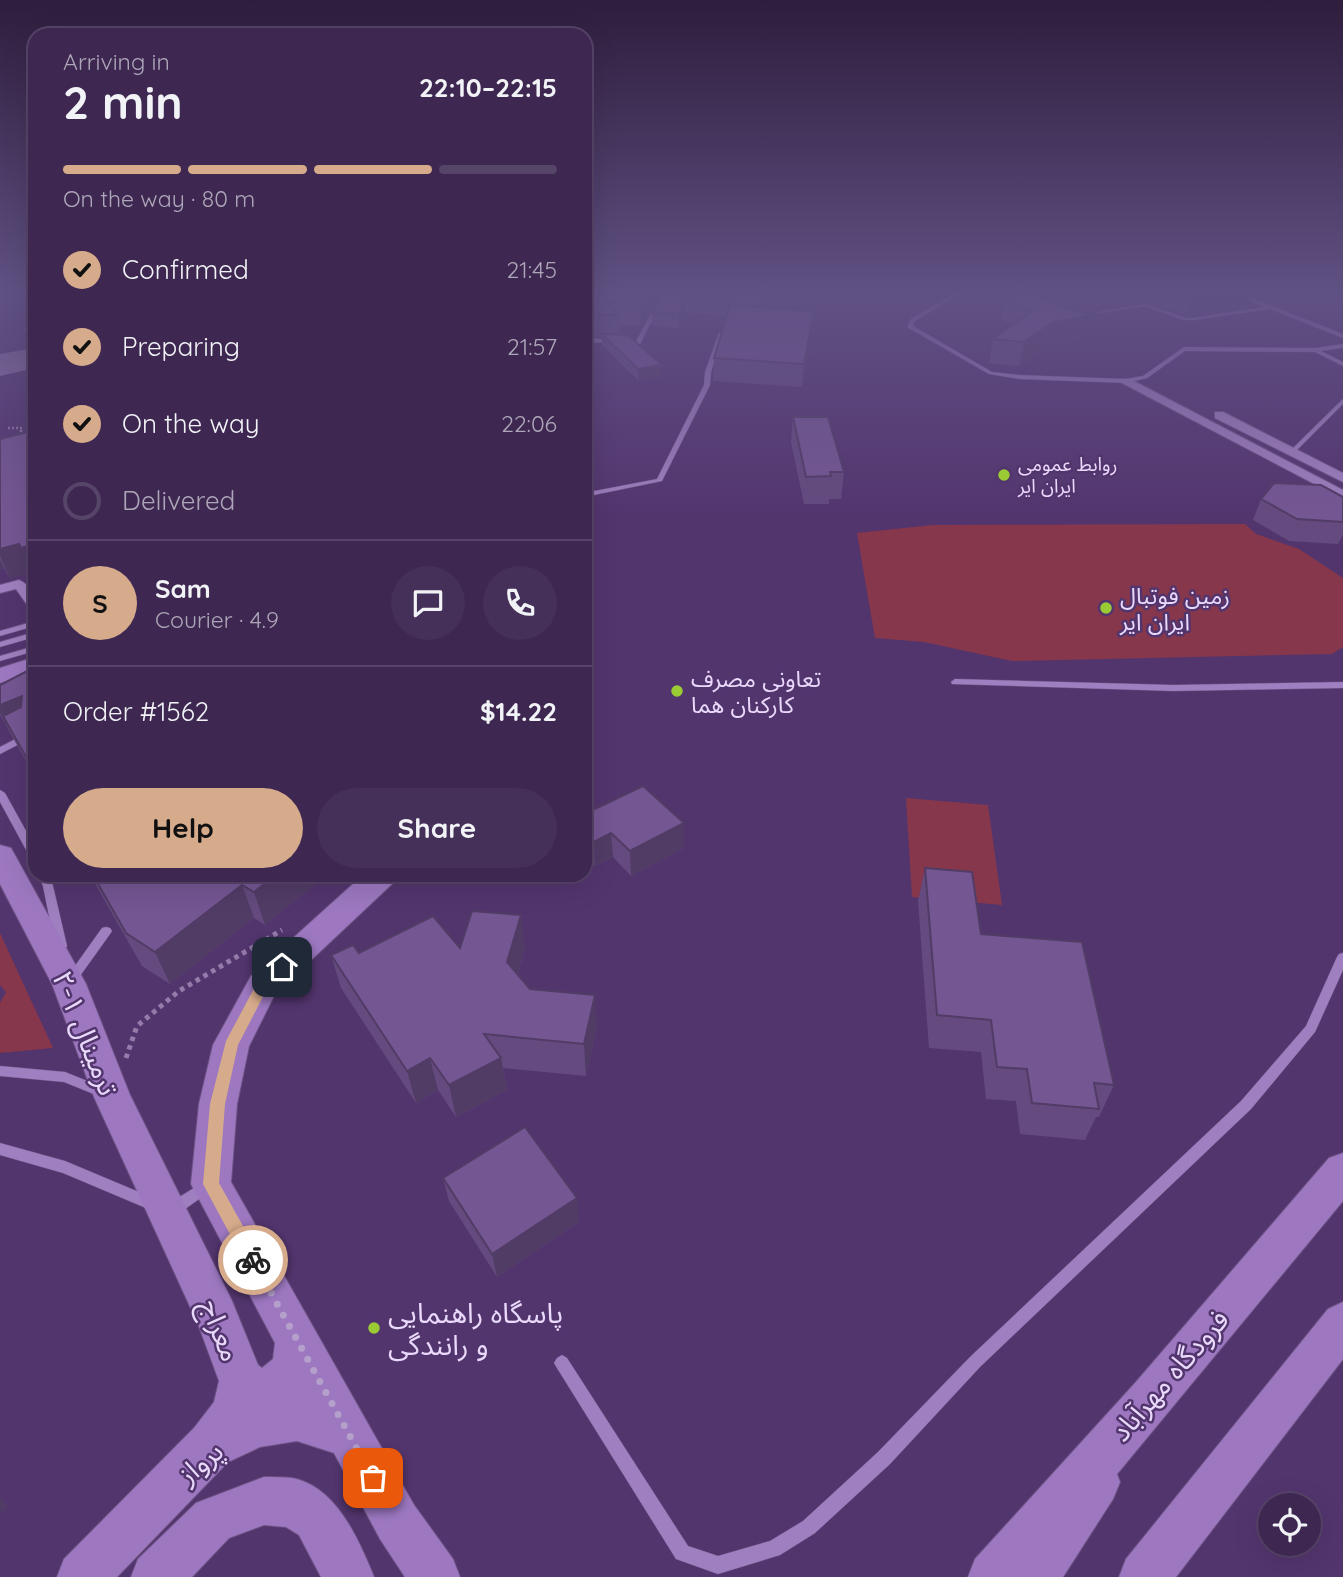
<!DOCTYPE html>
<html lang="en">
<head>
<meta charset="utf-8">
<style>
  :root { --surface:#3e2852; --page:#453059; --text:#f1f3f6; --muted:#ada6b8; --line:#574469; --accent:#d6ab8b }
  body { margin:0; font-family:Quicksand,"Noto Sans Arabic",sans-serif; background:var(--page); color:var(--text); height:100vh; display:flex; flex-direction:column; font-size:26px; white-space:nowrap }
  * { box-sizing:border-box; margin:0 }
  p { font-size:23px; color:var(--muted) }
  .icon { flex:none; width:38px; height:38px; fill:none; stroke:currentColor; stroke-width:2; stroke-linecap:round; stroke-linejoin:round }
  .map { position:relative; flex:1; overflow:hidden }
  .panel { position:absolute; left:28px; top:28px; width:564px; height:854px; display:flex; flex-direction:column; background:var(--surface); border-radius:21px; box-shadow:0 7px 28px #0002,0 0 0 2px var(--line) }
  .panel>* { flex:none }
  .controls { position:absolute; left:1258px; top:1493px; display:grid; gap:14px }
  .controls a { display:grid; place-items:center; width:63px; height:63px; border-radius:50%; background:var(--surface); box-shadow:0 7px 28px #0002,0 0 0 2px var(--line); font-size:35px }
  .pin { position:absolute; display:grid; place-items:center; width:60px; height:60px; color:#fff; margin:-30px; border-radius:14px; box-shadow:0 4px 10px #0006 }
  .courier { position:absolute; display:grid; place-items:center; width:70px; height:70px; margin:-35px; border:5px solid #d6ab8b; border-radius:50%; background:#fff; color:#222; box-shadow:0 2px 9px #0007 }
  .headline em { font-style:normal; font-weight:700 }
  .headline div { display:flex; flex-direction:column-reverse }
  .headline { display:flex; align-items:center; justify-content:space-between; height:119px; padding:0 35px }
  h1 { font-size:46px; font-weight:700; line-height:52px }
  .bar { display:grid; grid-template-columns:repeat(4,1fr); gap:10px 7px; align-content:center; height:84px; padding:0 35px }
  .bar i { height:9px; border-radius:5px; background:var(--line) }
  .bar .selected { background:var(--accent) }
  .bar p { grid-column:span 4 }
  .line { display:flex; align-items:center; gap:18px; padding:0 35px; border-top:2px solid var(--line) }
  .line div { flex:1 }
  .round { display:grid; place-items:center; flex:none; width:74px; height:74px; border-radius:37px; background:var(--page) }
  ol { padding:0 35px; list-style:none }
  li { display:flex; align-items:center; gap:21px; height:77px }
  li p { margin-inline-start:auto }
  li .icon { padding:7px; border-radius:50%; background:var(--accent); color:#111; stroke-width:4 }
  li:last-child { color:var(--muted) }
  li i { width:38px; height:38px; border:4px solid var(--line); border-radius:50% }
  .cta { display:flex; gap:14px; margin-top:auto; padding:14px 35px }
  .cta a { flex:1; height:80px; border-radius:42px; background:var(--accent); color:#111; font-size:28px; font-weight:700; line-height:80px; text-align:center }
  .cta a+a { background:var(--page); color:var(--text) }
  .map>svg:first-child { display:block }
  .green { fill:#86374b }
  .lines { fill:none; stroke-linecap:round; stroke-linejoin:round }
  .taxiway { fill:#8e76a6; fill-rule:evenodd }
  .service-casing { stroke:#6d5384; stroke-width:1 }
  .pedestrian-casing { stroke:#6d5384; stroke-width:2 }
  .minor-casing { stroke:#6d5384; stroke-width:2 }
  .secondary-casing { stroke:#6d5384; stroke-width:2 }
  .path { stroke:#937baa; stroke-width:5; stroke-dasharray:4.5 4.5; stroke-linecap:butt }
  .service { fill:#9f7fbf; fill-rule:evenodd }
  .pedestrian { fill:#9f7fbf; fill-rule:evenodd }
  .minor { fill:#9f7fbf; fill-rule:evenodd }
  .secondary { fill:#9d78c1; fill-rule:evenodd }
  .path-bridge-far1 { stroke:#937baa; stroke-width:2.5; stroke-dasharray:2 2; stroke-linecap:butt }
  .path-bridge { stroke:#937baa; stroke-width:3.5; stroke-dasharray:2.5 2.5; stroke-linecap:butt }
  .wall { fill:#644a7e }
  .shaded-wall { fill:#513c66 }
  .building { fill:#745692; stroke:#513c66; stroke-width:2 }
  .route { fill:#d6ab8b }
  .done { stroke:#b4a0ca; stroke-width:7; stroke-dasharray:0 12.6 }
  .poi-dot { fill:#9acb34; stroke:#53356e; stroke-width:2.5 }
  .labels { text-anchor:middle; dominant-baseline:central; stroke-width:5; stroke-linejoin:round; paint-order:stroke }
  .far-poi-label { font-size:19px; fill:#e9d9fb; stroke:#53356e; text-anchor:start }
  .poi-label { font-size:23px; fill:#e9d9fb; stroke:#53356e; text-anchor:start }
  .near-street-label { font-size:28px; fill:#e9d9fb; stroke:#53356e }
  .near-poi-label { font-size:28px; fill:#e9d9fb; stroke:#53356e; text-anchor:start }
</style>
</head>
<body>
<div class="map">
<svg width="1343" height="1577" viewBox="0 0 1343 1577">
  <rect width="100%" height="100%" fill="#53356e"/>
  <path class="green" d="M 1245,524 L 1256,534 L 1299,549 L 1343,578 L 1343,647 L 1332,654 L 1012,661 L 924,642 L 875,638 L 857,533 L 933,525 Z
    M 906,798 L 988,805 L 1002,905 L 912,897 Z
    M 0,933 L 53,1048 L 0,1053 L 0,1003 L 6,992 L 0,985 Z"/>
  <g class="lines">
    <path class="taxiway" d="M 35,348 L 35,368 L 0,376 L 0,354 Z"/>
    <g class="service-casing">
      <path id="service" d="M 957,292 L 962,292 L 915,321 L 913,326 L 992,372 L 1019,375 L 1126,379 L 1143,376 L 1184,347 L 1316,348 L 1343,344 L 1343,348 L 1321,351 L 1343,362 L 1343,366 L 1315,352 L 1185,351 L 1147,378 L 1126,383 L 1019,379 L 989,374 L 907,327 L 911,319 Z
        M 1230,292 L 1236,292 L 1343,334 L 1343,338 L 1270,309 L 1194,320 L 1183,320 L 1145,306 L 1100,313 L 1098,312 L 1145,304 L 1186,318 L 1194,318 L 1264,307 Z
        M 657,306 L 659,307 L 640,344 L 584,342 L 584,338 L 636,341 L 655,307 Z
        M 33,320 L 35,320 L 35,324 L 31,329 L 35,333 L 35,338 L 25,329 Z
        M 719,333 L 724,334 L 711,372 L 710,385 L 662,481 L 584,497 L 584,493 L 657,479 L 704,385 L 705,372 Z
        M 1343,399 L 1343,404 L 1294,453 L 1290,453 L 1290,451 Z
        M 35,621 L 35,626 L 0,636 L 0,631 Z
        M 35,632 L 35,637 L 0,647 L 0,642 Z
        M 35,646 L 35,651 L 0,661 L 0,656 Z
        M 955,679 L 1173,685 L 1343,682 L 1343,688 L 1173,691 L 952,684 L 951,682 Z
        M 35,729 L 35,736 L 0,754 L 0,747 Z
        M 0,790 L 5,793 L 35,847 L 35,860 L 31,859 L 0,802 Z
        M 39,875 L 49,875 L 53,886 L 67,946 L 65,949 L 61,950 L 57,949 L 55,946 L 43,886 Z
        M 106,927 L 110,928 L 112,931 L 110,934 L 75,983 L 71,985 L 67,983 L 65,980 L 67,977 L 102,928 Z
        M 1343,953 L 1343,970 L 1315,1032 L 1251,1109 L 980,1367 L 890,1464 L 815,1533 L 780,1555 L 718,1574 L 676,1559 L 557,1368 L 554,1363 L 557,1358 L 562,1355 L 567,1358 L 688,1546 L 718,1556 L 770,1541 L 803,1521 L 878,1452 L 970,1357 L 1241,1101 L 1306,1026 L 1337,957 L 1339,954 Z
        M 0,1066 L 65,1072 L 105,1088 L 107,1092 L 105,1096 L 101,1097 L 64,1082 L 0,1076 Z
        M 0,1143 L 65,1161 L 158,1200 L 160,1205 L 158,1210 L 153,1211 L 63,1173 L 0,1155 Z
        M 207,1180 L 212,1182 L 214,1186 L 212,1190 L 178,1214 L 173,1216 L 168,1214 L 166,1209 L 168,1204 Z"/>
    </g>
    <g class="pedestrian-casing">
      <path id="pedestrian" d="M 19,580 C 31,585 35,598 35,610 L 30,609 L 16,589 L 0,593 L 0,585 Z"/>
    </g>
    <g class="minor-casing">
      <path id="minor" d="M 1122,379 L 1130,379 L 1343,490 L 1343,499 L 1122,383 Z
        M 1215,412 L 1223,412 L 1343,473 L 1343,482 L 1215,418 Z"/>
    </g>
    <g class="secondary-casing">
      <path id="secondary" d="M 35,657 L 35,672 L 0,683 L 0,668 Z
        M 0,845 L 11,848 L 86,984 L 130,1095 L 232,1301 L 258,1365 L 262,1368 L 273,1359 L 275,1343 L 191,1184 L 199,1104 L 213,1045 L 251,976 L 363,875 L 397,875 L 393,883 L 275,994 L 249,1046 L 237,1104 L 231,1182 L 414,1505 L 453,1559 L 460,1577 L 405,1577 L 380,1539 L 334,1453 L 297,1441 L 260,1447 L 228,1462 L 117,1577 L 57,1577 L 64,1559 L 194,1428 L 214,1402 L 219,1381 L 198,1324 L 94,1097 L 52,984 L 0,884 Z
        M 1343,1153 L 1343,1201 L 1117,1474 L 1120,1482 L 1113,1499 L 1063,1577 L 968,1577 L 975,1559 L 1136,1382 L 1329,1158 Z
        M 1343,1302 L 1343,1359 L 1176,1577 L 1119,1577 L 1126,1559 L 1328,1309 Z
        M 264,1477 C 273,1477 283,1477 292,1478 C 336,1486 359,1540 374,1577 L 321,1577 L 299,1535 L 286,1527 L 264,1525 L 229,1538 L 192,1577 L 131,1577 L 138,1559 L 196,1503 Z"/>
    </g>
    <path class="path" d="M 126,1058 L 137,1026 L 179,991 L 282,930"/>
    <use href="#service" class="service"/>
    <use href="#pedestrian" class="pedestrian"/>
    <use href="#minor" class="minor"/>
    <use href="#secondary" class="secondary"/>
    <path class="path-bridge-far1" d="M 8,428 L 22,428 L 20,434"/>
    <path class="path-bridge" d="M 19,437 L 21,432"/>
  </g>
  <path class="wall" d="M 584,292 L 658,292 L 658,294 L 641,326 L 619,325 L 619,334 L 662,365 L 662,377 L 639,381 L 602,345 L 602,337 L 584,336 Z
    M 662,292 L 766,292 L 762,307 L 813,332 L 802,387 L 713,381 L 714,358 L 727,315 L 685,313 L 679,328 L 652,326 L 652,312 Z
    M 1130,292 L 1252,292 L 1247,305 L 1186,315 Z
    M 1005,297 L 1054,304 L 1091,315 L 1085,337 L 1047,346 L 1019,366 L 989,363 L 993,339 L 1012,325 L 1001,319 Z
    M 793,417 L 844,472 L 841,499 L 829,499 L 829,504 L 804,504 L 791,442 Z
    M 0,439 L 35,443 L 35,576 L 33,577 L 31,572 L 10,579 L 4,568 L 0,569 Z
    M 1343,497 L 1343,535 L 1338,544 L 1289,541 L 1253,520 L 1261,499 Z
    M 35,667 L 35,777 L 0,715 L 0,685 Z
    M 584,814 L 684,848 L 631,876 L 613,857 L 595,866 L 584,855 Z
    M 925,868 L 1114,1085 L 1099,1117 L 1096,1117 L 1085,1140 L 1020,1134 L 1016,1101 L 986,1099 L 981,1052 L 929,1048 L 918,901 Z
    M 90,875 L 327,875 L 265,925 L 254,918 L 170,984 L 142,966 Z
    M 460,948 L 525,948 L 518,974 L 530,989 L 597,1027 L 586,1076 L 503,1068 L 507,1090 L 456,1117 L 438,1090 L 416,1103 L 341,988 L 331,955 L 359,953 Z
    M 443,1178 L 579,1222 L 497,1277 L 449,1201 Z"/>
  <path class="shaded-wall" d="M 647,292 L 658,292 L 658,294 L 641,326 L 640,304 Z
    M 763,292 L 766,292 L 759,320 L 760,306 Z
    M 1211,292 L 1252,292 L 1247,305 L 1186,315 L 1192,295 Z
    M 685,299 L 685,313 L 679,328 L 679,314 Z
    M 814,311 L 813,332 L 802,387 L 804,364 Z
    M 1091,315 L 1085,337 L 1047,346 L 1019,366 L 1024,342 L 1052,323 Z
    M 662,365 L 662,377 L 639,381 L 638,369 Z
    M 19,544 L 35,544 L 35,576 L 33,577 L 31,572 L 10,579 L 0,556 L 0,549 Z
    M 0,559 L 4,568 L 0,569 Z
    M 22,696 L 35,723 L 3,716 L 12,738 L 0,713 L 0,705 Z
    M 684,823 L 684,848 L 631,876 L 630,851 Z
    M 611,833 L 613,857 L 595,866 L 594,842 Z
    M 276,875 L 327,875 L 265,925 L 254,892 Z
    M 242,885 L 254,918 L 170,984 L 155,952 Z
    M 521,915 L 525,948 L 512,994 L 507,962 Z
    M 595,995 L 597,1027 L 586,1076 L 584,1044 Z
    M 430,1058 L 438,1090 L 416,1103 L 407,1071 Z
    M 501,1058 L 507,1090 L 456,1117 L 449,1085 Z
    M 577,1198 L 579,1222 L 497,1277 L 492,1254 Z
    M 0,1496 L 8,1507 L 0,1515 Z"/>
  <path class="building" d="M 584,292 L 647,292 L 640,304 L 604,302 L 619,315 L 584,314 Z
    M 662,292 L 763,292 L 760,306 L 732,305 L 733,301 L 685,299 L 679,314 L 652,312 Z
    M 1008,292 L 1028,292 L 1054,304 L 1091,315 L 1052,323 L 1024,342 L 993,339 L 1032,311 L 1005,297 Z
    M 1183,292 L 1211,292 L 1192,295 Z
    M 730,305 L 814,311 L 804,364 L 714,358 Z
    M 602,334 L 628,335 L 662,365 L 638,369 Z
    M 793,417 L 828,417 L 844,472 L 830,472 L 831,476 L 806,477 Z
    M 28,432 L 35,443 L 35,544 L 21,548 L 19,544 L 0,549 L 0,439 Z
    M 1274,483 L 1321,485 L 1343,497 L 1343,522 L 1297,519 L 1261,499 Z
    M 35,667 L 35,773 L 3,716 L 21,707 L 22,696 L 0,705 L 0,685 Z
    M 643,786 L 684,823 L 630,851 L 611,833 L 594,842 L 584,832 L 584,814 Z
    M 925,868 L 972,872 L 981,934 L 1082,942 L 1114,1085 L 1094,1083 L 1099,1109 L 1032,1103 L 1027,1069 L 997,1067 L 991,1020 L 937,1015 Z
    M 93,875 L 276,875 L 254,892 L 242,885 L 155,952 L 126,933 Z
    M 472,911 L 521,915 L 507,962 L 530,989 L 595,995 L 584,1044 L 484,1034 L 501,1058 L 449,1085 L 430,1058 L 407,1071 L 331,955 L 353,945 L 359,953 L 433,916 L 460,948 Z
    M 525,1127 L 577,1198 L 492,1254 L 443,1178 Z"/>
  <linearGradient id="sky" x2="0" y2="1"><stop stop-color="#2e1d3c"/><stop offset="0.57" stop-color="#605184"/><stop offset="1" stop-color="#605184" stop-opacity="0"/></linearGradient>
  <rect width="1343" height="513" fill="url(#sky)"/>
  <path class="route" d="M 282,961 L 289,967 L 267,989 L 238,1045 L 225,1104 L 219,1183 L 262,1260 L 259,1266 L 253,1268 L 247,1266 L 203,1184 L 210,1104 L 226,1041 L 258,981 Z"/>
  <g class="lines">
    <path class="done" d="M 253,1260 L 373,1478"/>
  </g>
  <g class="poi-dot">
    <circle cx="1004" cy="475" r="7"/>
    <circle cx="1106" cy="608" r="7"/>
    <circle cx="677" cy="691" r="7"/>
    <circle cx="374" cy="1328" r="7"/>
  </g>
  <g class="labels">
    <g class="far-poi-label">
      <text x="1018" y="464">روابط عمومی<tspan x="1018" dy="22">ایران ایر</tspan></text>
    </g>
    <g class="poi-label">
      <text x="1120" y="595">زمین فوتبال<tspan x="1120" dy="26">ایران ایر</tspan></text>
      <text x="691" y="678">تعاونی مصرف<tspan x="691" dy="26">کارکنان هما</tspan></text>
    </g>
    <g class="near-street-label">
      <text transform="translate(86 1033) rotate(68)">ترمینال ۱-۲</text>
      <text transform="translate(221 1330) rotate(68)">معراج</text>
      <text transform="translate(1169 1375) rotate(-49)">فرودگاه مهرآباد</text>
      <text transform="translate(200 1462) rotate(-40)">پرواز</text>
    </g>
    <g class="near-poi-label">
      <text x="388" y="1312">پاسگاه راهنمایی<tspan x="388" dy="32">و رانندگی</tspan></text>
    </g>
  </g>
</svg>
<div class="controls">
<a><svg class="icon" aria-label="locate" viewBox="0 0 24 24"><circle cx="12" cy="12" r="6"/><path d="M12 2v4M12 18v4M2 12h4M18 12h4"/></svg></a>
</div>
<div class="pin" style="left:373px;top:1478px;background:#ea580c"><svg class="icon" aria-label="bag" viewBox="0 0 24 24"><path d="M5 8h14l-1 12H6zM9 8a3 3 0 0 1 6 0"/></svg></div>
<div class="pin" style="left:282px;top:967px;background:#1f2937"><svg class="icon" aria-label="home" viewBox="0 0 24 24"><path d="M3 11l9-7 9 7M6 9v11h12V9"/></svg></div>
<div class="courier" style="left:253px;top:1260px"><svg class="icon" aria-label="bike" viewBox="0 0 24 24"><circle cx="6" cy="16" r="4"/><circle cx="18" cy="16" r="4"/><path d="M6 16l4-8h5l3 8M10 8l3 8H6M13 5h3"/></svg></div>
<section class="panel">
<div class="headline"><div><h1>2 min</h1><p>Arriving in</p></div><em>22:10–22:15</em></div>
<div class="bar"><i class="selected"></i><i class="selected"></i><i class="selected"></i><i></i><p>On the way · 80 m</p></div>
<ol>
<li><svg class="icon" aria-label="check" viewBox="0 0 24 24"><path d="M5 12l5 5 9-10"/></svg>Confirmed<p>21:45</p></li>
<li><svg class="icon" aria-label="check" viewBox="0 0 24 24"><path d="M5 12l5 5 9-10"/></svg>Preparing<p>21:57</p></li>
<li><svg class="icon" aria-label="check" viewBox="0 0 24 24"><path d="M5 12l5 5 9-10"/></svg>On the way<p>22:06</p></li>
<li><i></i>Delivered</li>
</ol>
<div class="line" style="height:126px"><b class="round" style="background:var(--accent);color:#111">S</b><div><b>Sam</b><p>Courier · 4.9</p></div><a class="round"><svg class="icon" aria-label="chat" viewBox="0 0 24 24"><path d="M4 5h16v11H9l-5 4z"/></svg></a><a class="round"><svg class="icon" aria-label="phone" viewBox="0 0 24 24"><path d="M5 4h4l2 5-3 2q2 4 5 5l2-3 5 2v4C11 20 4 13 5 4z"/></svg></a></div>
<div class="line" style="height:91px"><div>Order #1562</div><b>$14.22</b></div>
<div class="cta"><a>Help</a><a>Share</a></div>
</section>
</div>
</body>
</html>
